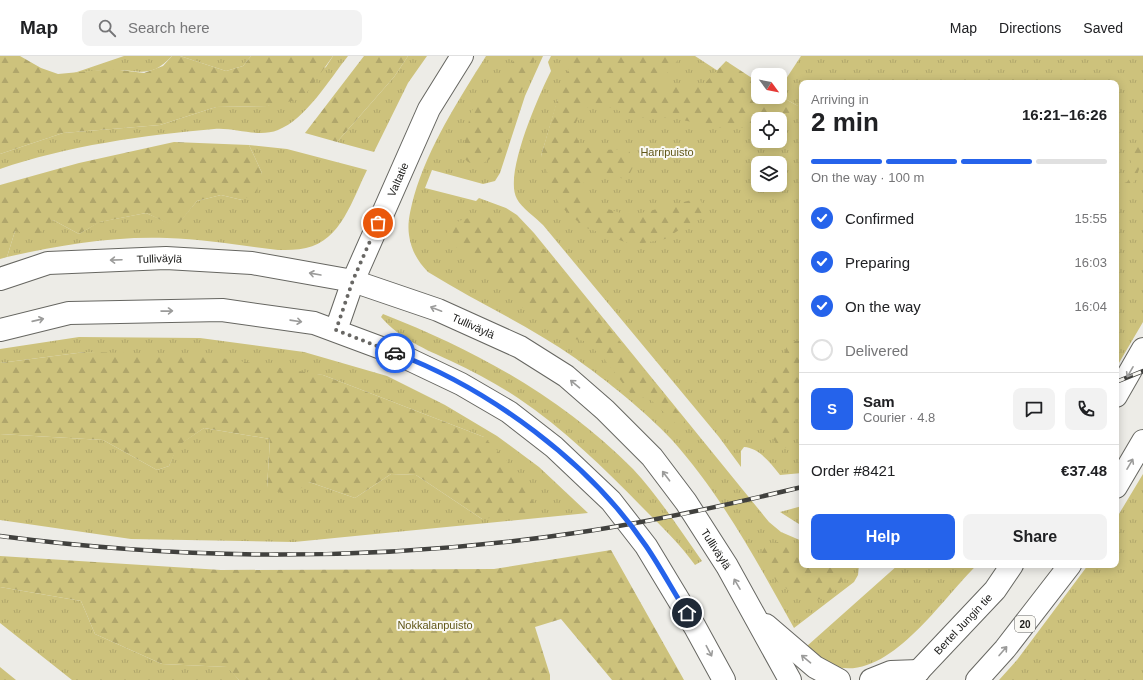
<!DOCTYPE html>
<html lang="en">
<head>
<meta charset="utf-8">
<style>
  :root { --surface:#fff; --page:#f2f2f2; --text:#202124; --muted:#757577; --line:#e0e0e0; --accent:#2563eb }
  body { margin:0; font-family:Helvetica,sans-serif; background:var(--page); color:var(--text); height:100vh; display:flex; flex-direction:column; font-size:15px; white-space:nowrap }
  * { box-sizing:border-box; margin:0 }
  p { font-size:13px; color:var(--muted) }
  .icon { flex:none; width:22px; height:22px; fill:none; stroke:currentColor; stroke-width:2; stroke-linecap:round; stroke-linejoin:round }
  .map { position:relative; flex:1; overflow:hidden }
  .drawer { position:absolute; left:799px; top:24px; width:320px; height:488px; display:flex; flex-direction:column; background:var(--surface); border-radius:8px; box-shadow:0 2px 10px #0003 }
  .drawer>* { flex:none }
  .needle { width:26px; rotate:122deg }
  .fabs { position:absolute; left:751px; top:12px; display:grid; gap:8px }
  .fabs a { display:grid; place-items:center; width:36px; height:36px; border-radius:8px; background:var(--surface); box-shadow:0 2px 10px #0003; font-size:20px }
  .pin { position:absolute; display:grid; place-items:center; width:34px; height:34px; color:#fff; margin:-17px; border:2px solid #fff; border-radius:50%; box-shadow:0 1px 4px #0007 }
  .courier { position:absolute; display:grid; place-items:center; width:40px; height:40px; margin:-20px; border:3px solid #2563eb; border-radius:50%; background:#fff; color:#222; box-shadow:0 1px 5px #0007 }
  .overview em { font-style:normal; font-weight:700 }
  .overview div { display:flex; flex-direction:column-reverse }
  .overview { display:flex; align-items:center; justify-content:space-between; height:68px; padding:0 12px }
  h1 { font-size:26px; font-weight:700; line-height:30px }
  .bar { display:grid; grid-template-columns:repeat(4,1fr); gap:6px 4px; align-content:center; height:48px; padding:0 12px }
  .bar i { height:5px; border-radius:3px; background:var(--line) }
  .bar .active { background:var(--accent) }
  .bar p { grid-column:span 4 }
  .line { display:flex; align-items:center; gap:10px; padding:0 12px; border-top:1px solid var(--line) }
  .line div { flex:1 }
  .round { display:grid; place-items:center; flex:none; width:42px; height:42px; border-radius:8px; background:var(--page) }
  ol { padding:0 12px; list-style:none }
  li { display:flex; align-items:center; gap:12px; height:44px }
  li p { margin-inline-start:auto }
  li .icon { padding:4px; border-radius:50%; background:var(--accent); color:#fff; stroke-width:4 }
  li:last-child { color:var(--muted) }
  li i { width:22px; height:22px; border:2px solid var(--line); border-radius:50% }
  .primary-button { display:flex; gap:8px; margin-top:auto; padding:8px 12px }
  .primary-button a { flex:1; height:46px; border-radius:8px; background:var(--accent); color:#fff; font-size:16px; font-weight:700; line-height:46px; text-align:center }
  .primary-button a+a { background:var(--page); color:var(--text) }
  header { display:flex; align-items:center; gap:24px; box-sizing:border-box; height:56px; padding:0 20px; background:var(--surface); border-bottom:1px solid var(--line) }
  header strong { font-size:19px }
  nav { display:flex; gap:22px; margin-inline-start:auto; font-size:14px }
  .search { width:280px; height:36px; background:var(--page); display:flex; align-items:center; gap:10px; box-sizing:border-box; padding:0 14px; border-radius:8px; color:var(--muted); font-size:15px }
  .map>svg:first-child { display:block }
  .grass { fill:url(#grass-tufts); fill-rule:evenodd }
  .forest { fill:url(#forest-firs) }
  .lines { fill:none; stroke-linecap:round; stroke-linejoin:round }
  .tertiary-casing { stroke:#666661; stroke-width:24 }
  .secondary-casing { stroke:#666661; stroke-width:24 }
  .trunk-casing { stroke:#666661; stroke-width:24 }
  .tertiary { stroke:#fff; stroke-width:22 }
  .secondary { stroke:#fff; stroke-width:22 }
  .trunk { stroke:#fff; stroke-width:22 }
  .rail-casing { stroke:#41413e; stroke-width:4.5 }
  .rail { stroke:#faf9f4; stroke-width:3; stroke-dasharray:9; stroke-linecap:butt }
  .oneway { stroke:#9b9b9a }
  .done { stroke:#686764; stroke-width:4; stroke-dasharray:0 7.2 }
  .route { stroke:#2563eb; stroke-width:5 }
  .labels { text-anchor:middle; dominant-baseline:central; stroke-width:4; stroke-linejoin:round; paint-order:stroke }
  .shield { fill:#faf9f4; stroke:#61615e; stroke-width:1 }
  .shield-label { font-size:10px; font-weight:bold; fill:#20201e }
  .park-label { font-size:11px; fill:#615718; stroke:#faf9f4 }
  .street-label { font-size:11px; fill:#20201e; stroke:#faf9f4 }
</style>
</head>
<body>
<header>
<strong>Map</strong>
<div class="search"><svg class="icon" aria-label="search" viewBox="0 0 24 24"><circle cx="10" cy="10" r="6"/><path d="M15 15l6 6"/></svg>Search here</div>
<nav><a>Map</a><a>Directions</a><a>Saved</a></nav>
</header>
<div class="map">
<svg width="1143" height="624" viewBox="0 0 1143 624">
  <defs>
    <pattern id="grass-tufts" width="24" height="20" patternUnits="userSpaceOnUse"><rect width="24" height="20" fill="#cdc27c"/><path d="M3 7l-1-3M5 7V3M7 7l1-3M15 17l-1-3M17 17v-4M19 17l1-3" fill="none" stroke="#b0a66b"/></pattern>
    <pattern id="forest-firs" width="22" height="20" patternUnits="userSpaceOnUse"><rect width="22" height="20" fill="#cdc27c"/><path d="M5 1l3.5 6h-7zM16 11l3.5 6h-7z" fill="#b0a66b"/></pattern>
  </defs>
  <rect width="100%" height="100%" fill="#edece7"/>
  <path class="grass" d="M 124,0 L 172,0 C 150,24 139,13 111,14 C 99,14 86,16 74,17 Z
    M 180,0 L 251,0 L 243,10 L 226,15 Z
    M 333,0 L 348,0 C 329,24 306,63 278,74 C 258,82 234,71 214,73 C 145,79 66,90 0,113 L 0,98 L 63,77 L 160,69 L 216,51 L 268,50 L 326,11 Z
    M 408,0 L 427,0 L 408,27 L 374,96 L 337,86 L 394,21 Z
    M 486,0 L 543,0 L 525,40 L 500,117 L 495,125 L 483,128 L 432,114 L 425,132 L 476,145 L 479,142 L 506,152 L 517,159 L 534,177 L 769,466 L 781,476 L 802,485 L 802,509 L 859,509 L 858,519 L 854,526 L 794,572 C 758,507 722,440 672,384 C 645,355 607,325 575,302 C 528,269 476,246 428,216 C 418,206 411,194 409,179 C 407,166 411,152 414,140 C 429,89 458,45 486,0 Z
    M 551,0 L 695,0 L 758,41 L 798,50 L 780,40 L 780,32 L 801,0 L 1143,0 L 1143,266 L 1116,312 L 1116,27 L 802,27 L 802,417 L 780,419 C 771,408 760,392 744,391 L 741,395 L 741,411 L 719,381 L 543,169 C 536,162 521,151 517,143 C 503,119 539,39 551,15 L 548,6 ZM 558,43 L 581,129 L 541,100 ZM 758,63 L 780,63 L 780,85 L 758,85 ZM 758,107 L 780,107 L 780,129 L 758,129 Z
    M 249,89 L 287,93 L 367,114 C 353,142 341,185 306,192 C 297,194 288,194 278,194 C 242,190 204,183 167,182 C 113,180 60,189 7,201 L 15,175 L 53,164 L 79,178 L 99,166 L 146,157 L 176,170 L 197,145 L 221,139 L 242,144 L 262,117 Z
    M 383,258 C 477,295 560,340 633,413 C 659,441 680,474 702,505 L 695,509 C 680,488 661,470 642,451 C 604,412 563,372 518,342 C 497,328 474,316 451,305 C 425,293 400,283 381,261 Z
    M 79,281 L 200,282 L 304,296 L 387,320 L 445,349 L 497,380 L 539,411 L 588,457 L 294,486 L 131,483 L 0,464 L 0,378 L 103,384 L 157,414 L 169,410 L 177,390 L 204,372 L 270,383 L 267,432 L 309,426 L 355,442 L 391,418 L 416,419 L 482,463 L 484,381 L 323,319 L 85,296 L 0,307 L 0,293 Z
    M 1143,418 L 1143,624 L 999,624 L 1017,604 L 1088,509 L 1116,509 L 1116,463 Z
    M 802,450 L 802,470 L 780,456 Z
    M 898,509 L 977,509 C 944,540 891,624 837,611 C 825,606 816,598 807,590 Z
    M 0,531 L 81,545 L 95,578 L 162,608 L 228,611 L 239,624 L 72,624 L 0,567 Z
    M 0,611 L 16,624 L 0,624 Z"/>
  <path class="forest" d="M 0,0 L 20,0 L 41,12 L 58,18 L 112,13 L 144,17 L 163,10 L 172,0 L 180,0 L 226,15 L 243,10 L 251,0 L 333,0 L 305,39 L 292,45 L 268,50 L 216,51 L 160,69 L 63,77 L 0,98 Z
    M 364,0 L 408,0 L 394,21 L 337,86 L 305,77 Z
    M 515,0 L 536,0 L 520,39 L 502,96 L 478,110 L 468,106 L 462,100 L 470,59 L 478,43 L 498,29 L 513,5 Z
    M 573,0 L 681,0 L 655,32 L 704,28 L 726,5 L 758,26 L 758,41 L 780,41 L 780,40 L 798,50 L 797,58 L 780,65 L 780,63 L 758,63 L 758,72 L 720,72 L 673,62 L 640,62 L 597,47 L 580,55 L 574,73 L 580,90 L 600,94 L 628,93 L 635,107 L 627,123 L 594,118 L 581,129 L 586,146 L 630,160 L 699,142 L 707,156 L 665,183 L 633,189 L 584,171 L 559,149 L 541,100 L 556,48 Z
    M 1141,84 L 1143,84 C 1143,117 1133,128 1116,154 L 1116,130 L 1127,126 L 1133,117 L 1129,97 Z
    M 174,86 L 249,89 L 262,117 L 256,137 L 242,144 L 221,139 L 197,145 L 176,171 L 146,157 L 100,166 L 79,178 L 53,164 L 37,180 L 15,175 L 7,201 L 0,203 L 0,129 L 79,107 Z
    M 509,158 L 532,179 L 685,364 L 685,369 L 678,370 L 651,344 L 631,338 L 602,300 L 584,285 L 555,279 L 522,251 L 490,213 L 448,186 L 447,174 C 460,158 489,160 509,158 Z
    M 788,285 L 802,285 L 802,358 L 796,361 L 792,387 L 781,395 L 754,353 L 748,330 L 779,317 Z
    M 85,296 L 203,299 L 323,319 L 484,381 L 521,419 L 538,456 L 482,463 L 416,419 L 391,418 L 355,442 L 309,426 L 291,440 L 267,432 L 270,383 L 204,372 L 178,390 L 169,410 L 157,414 L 103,384 L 0,378 L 0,307 Z
    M 782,485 L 802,493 L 802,509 L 845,509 L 844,523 L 826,542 L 805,546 L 776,525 L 761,498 L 766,489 Z
    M 611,494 L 684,624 L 612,624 L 561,563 L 535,571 L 550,619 L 550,624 L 239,624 L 227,611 L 162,608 L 95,578 L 81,545 L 0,531 L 0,500 L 221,514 L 494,513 Z"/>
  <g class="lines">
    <g class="tertiary-casing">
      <g id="tertiary">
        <path id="s1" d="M 336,274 L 353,225 L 429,53 L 462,0"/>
      </g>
    </g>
    <g class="secondary-casing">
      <g id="secondary">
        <path id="s2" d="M 0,223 L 48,207 L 166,202 L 252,207 L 353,225 L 438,254 L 520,291 L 566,320 L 605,354 L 652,401 L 686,446 L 727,510 L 790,624"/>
        <path d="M 0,274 L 69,257 L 222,254 L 314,267 L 400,299 L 461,328 L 509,356 L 554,391 L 611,445 L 646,490 L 695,571 L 724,624"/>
        <path d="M 766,569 L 815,611 L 839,624"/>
        <path d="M 871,624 L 891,616 L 919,615"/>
      </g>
    </g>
    <g class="trunk-casing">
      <g id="trunk">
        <path d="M 1116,340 L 1143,293"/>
        <path d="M 1116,431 L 1143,385"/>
        <path id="s3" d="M 910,624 L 995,534 L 1012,509"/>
        <path d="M 977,624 L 1005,593 L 1070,509"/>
      </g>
    </g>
    <use href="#tertiary" class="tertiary"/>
    <use href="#secondary" class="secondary"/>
    <use href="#trunk" class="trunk"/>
    <g class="rail-casing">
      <path id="rail" d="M 1116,326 L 1143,315
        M 0,480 C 190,505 386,505 575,477 C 652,466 727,449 802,431"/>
    </g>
    <use href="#rail" class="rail"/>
  </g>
  <defs><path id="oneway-shaft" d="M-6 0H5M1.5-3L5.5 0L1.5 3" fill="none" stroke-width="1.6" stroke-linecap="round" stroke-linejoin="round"/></defs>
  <g class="oneway">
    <use href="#oneway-shaft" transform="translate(116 204) rotate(178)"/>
    <use href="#oneway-shaft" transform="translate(315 218) rotate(-170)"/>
    <use href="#oneway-shaft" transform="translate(436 253) rotate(-159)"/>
    <use href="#oneway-shaft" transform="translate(167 255) rotate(-1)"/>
    <use href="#oneway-shaft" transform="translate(38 264) rotate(-13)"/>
    <use href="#oneway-shaft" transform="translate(296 265) rotate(8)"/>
    <use href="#oneway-shaft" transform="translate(1130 316) rotate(120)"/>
    <use href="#oneway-shaft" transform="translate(575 328) rotate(-140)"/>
    <use href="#oneway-shaft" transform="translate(1130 408) rotate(-60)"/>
    <use href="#oneway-shaft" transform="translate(666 420) rotate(-127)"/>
    <use href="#oneway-shaft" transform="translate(737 528) rotate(-120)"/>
    <use href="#oneway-shaft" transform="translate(709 595) rotate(62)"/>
    <use href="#oneway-shaft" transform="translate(1003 595) rotate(-49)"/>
    <use href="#oneway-shaft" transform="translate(806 603) rotate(-140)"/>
  </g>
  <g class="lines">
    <path class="done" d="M 378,167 L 353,224 L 336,274 L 395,297"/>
    <path class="route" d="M 395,297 C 490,333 589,406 646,490 C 661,512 673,535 687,557"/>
  </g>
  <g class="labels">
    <rect class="shield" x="1015" y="560" width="20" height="16" rx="3"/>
    <g class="shield-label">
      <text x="1025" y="568">20</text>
    </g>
    <g class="park-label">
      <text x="667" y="96">Harripuisto</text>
      <text x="435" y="569">Nokkalanpuisto</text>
    </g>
    <g class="street-label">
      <text stroke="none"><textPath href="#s1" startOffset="163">Valtatie</textPath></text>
      <text stroke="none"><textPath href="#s2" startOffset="162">Tulliväylä</textPath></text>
      <text stroke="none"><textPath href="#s2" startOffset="486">Tulliväylä</textPath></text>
      <text stroke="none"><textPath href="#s2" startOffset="822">Tulliväylä</textPath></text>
      <text stroke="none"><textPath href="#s3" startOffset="77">Bertel Jungin tie</textPath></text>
    </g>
  </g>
</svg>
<div class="fabs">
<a><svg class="needle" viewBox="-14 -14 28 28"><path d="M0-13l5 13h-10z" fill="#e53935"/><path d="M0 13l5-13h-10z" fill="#757577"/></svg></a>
<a><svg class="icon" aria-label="locate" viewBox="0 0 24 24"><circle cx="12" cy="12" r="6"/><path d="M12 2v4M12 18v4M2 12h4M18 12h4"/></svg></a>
<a><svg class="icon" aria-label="layers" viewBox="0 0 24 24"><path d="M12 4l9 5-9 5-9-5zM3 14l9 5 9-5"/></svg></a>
</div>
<div class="pin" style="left:378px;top:167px;background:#ea580c"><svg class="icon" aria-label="bag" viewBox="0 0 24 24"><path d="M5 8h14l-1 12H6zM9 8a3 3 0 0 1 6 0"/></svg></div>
<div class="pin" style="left:687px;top:557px;background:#1f2937"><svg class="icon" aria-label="home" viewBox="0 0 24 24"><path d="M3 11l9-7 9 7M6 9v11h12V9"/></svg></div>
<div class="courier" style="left:395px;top:297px"><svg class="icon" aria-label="car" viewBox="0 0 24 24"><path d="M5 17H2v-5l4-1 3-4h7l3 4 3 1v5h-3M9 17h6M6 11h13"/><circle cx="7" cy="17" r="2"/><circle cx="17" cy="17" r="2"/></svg></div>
<section class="drawer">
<div class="overview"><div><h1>2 min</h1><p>Arriving in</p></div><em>16:21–16:26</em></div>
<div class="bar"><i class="active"></i><i class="active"></i><i class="active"></i><i></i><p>On the way · 100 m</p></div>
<ol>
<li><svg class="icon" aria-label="check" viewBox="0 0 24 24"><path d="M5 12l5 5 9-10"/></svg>Confirmed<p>15:55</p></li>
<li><svg class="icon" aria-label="check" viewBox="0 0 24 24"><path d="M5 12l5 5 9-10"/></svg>Preparing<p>16:03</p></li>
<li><svg class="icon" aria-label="check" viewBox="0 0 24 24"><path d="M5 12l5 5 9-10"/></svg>On the way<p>16:04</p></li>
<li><i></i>Delivered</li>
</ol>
<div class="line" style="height:72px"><b class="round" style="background:var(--accent);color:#fff">S</b><div><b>Sam</b><p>Courier · 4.8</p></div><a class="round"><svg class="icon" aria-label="chat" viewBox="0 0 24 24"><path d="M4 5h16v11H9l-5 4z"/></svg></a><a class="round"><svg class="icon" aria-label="phone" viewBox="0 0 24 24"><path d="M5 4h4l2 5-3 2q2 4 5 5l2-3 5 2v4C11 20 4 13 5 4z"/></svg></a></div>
<div class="line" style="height:52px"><div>Order #8421</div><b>€37.48</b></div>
<div class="primary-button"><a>Help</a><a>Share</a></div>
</section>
</div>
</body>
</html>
